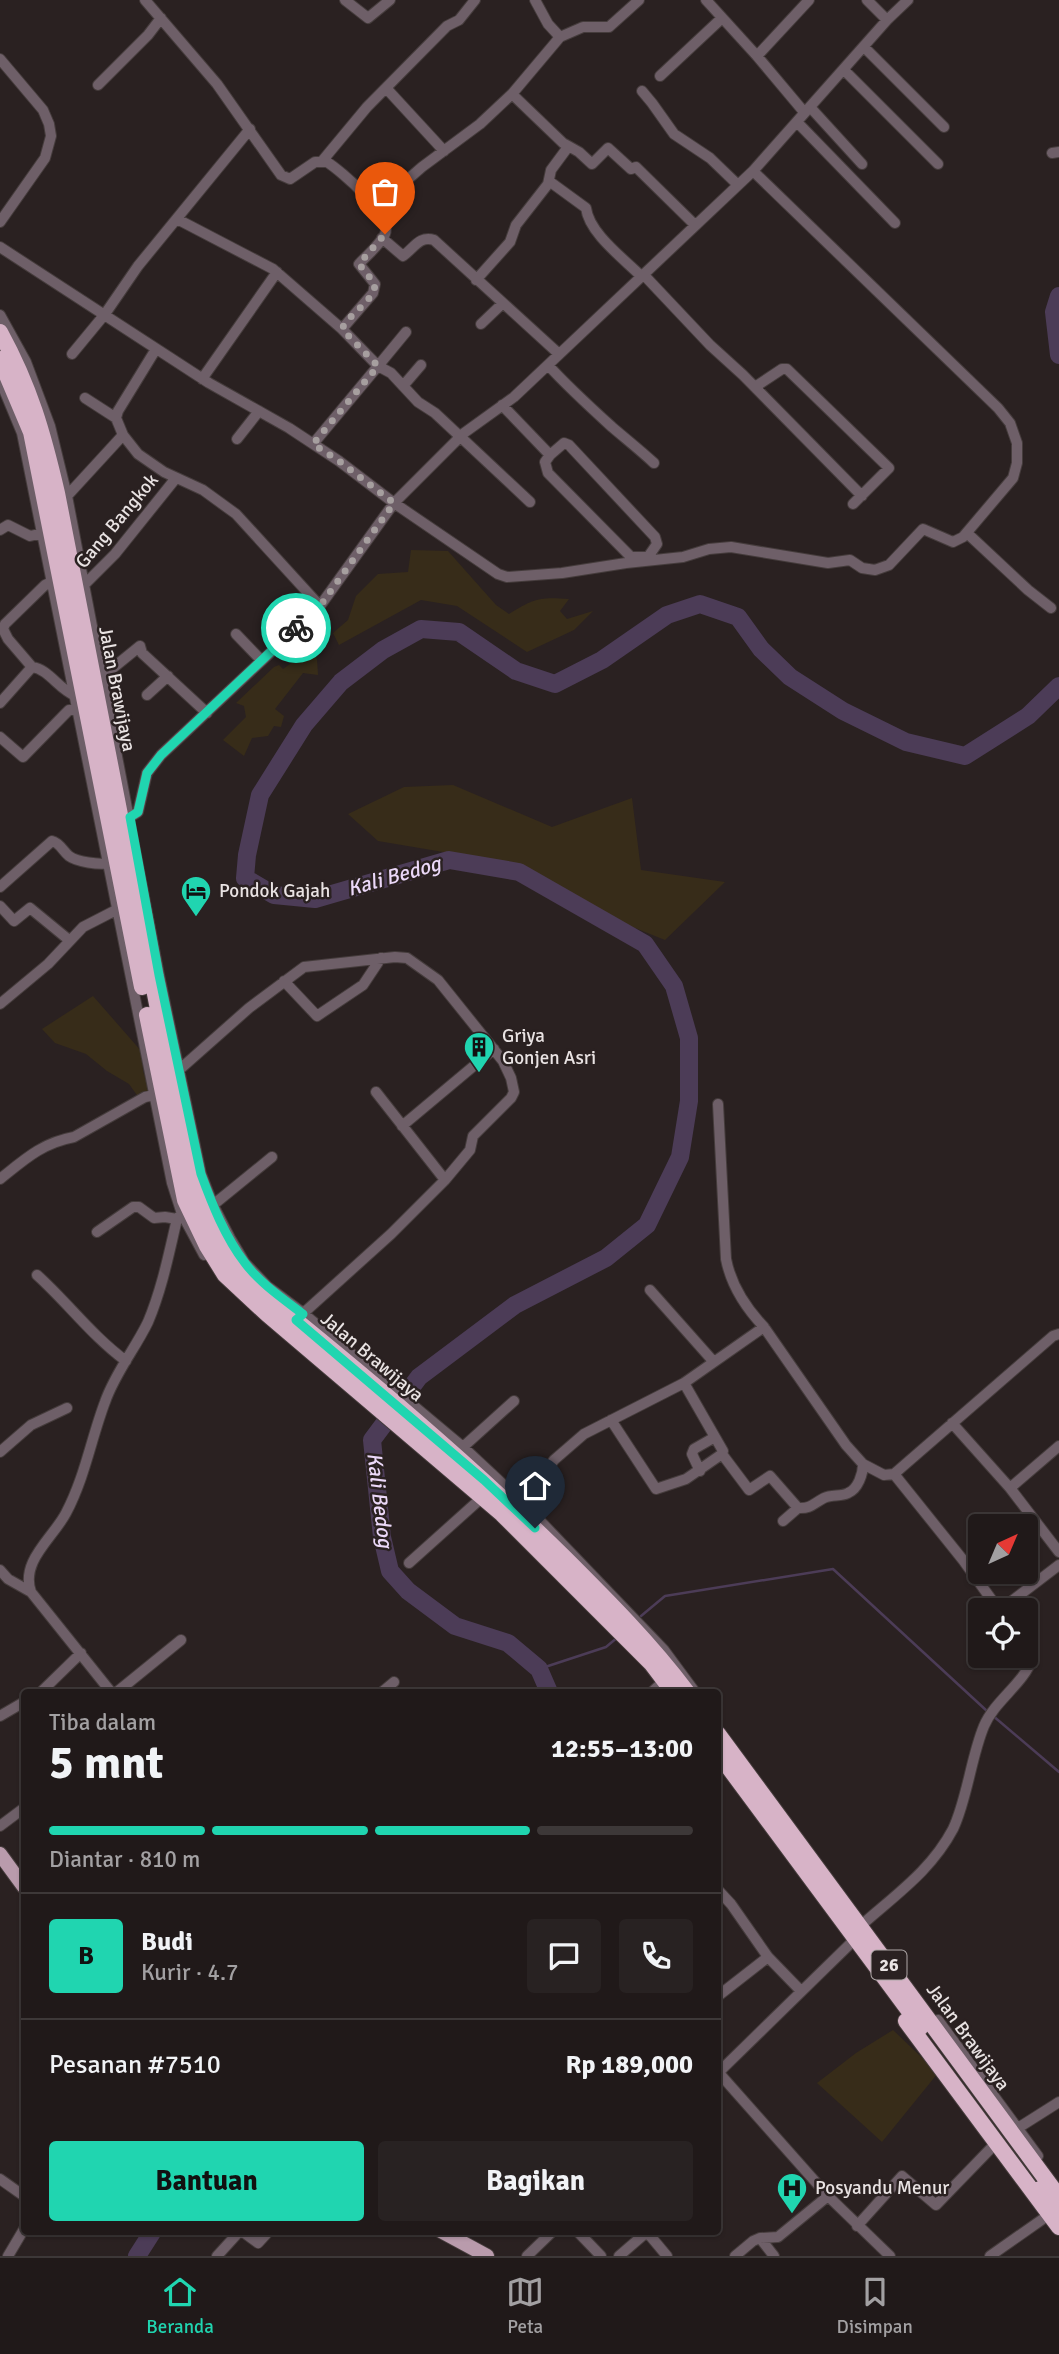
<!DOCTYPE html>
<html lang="id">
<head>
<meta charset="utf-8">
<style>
  :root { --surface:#201919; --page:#282222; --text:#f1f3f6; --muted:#a2a0a2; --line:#3d3838; --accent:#20d5b0 }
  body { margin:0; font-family:Signika,sans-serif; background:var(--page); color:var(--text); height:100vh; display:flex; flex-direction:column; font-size:26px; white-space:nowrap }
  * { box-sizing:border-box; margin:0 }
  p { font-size:23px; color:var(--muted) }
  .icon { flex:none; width:38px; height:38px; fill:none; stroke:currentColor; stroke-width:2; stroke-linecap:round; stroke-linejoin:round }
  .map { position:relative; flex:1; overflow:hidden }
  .details { position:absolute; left:21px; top:1689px; width:700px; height:546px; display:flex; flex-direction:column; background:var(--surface); border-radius:7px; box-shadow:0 2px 5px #0004,0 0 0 2px var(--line) }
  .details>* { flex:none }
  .needle { width:46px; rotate:44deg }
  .buttons { position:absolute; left:968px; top:1514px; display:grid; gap:14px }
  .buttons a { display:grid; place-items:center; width:70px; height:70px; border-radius:7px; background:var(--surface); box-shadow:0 2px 5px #0004,0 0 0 2px var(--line); font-size:35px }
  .pin { position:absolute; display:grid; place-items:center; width:60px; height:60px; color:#fff; margin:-72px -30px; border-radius:50% 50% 50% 0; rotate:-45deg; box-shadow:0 0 7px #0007 }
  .pin .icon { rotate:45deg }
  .courier { position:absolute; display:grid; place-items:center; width:70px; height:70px; margin:-35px; border:5px solid #20d5b0; border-radius:50%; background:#fff; color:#222; box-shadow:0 2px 9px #0007 }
  .overview em { font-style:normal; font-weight:700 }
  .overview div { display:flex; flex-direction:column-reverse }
  .overview { display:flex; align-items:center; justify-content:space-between; height:119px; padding:0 28px }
  h1 { font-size:46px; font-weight:700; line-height:52px }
  .bar { display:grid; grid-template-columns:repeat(4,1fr); gap:10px 7px; align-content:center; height:84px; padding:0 28px }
  .bar i { height:9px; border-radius:5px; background:var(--line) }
  .bar .selected { background:var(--accent) }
  .bar p { grid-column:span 4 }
  .line { display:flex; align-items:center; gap:18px; padding:0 28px; border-top:2px solid var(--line) }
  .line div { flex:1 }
  .round { display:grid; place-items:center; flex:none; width:74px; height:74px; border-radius:7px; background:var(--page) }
  .action { display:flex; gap:14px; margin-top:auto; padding:14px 28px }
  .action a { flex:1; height:80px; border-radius:7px; background:var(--accent); color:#111; font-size:28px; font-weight:700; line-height:80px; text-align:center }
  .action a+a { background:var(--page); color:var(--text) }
  .dock { display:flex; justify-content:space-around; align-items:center; height:98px; border-top:2px solid var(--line); background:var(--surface); font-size:19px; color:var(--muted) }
  .dock a { display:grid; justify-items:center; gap:4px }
  .dock .selected { color:var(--accent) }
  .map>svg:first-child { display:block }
  .green { fill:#372c19 }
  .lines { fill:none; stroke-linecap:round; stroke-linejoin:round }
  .stream { stroke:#4c3c57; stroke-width:2.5 }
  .river { stroke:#4c3c57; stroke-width:18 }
  .minor-casing { stroke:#453c3c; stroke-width:12 }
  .major-casing { stroke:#453c3c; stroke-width:16 }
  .highway-casing { stroke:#453c3c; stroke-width:18 }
  .minor { stroke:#6e5f68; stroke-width:10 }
  .major { stroke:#b99bac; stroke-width:14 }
  .highway { stroke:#d7b3c7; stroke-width:16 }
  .done { stroke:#a69f9f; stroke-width:7; stroke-dasharray:0 12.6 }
  .route { stroke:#20d5b0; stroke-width:9 }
  .labels { text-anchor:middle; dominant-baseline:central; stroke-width:5; stroke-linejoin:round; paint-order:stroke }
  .shield { fill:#2a2121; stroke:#b0a9a9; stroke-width:2 }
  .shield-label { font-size:18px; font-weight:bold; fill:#e9e3e3 }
  .street-label { font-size:19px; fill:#e9e3e3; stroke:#2a2121 }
  .poi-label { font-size:19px; fill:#e9e3e3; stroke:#2a2121; text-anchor:start }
  .water-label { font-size:21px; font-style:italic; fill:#ebd8f8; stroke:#2a2121 }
</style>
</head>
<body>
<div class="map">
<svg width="1059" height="2256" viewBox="0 0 1059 2256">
  <rect width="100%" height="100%" fill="#2a2121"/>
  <path class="green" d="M 411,550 L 448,551 L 496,605 L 509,614 C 535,598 539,597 569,599 L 560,611 L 567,619 L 593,611 L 574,630 L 527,652 L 457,606 L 421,600 L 339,645 L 333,633 L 348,620 L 356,596 L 378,574 L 408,572 Z
    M 312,652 L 317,659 L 318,675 L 303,673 L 275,709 L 284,716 L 281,727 L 274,726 L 268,736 L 252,738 L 244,756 L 223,740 L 246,717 L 244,706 L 236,703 L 274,667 L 279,665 L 283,669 L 297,659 Z
    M 453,785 L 552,827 L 632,798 L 641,870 L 725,882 L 665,940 L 630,926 L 521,865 L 378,841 L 348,814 L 404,787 Z
    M 93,996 L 142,1052 L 143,1071 L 149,1091 L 139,1098 L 129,1084 L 107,1071 L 86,1054 L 55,1043 L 42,1029 Z
    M 893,2030 L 938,2073 L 882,2142 L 817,2083 L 856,2053 Z"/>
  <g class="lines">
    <path class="stream" d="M 641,1616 L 665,1596 L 833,1569 L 987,1711
      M 539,1669 L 606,1647 L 618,1637
      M 992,1715 L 1059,1772"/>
    <path class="river" d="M 1059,296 L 1054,312 L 1059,355
      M 549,1692 L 539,1669 L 508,1643 L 455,1626 L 408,1591 L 390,1571 L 382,1537 L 372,1440 L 419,1377 L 515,1305 L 606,1258 L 647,1225 L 680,1157 L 689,1101 L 689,1038 L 674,986 L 645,944 L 519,872 L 449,860 L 315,899 L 274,895 L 245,878 L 247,855 L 260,795 L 304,725 L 341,682 L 383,650 L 421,629 L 459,632 L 516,671 L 555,684 L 602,660 L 667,615 L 700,604 L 738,617 L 761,649 L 790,677 L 843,711 L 906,742 L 965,756 L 1028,716 L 1059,686
      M 137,2256 L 153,2231"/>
    <g class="minor-casing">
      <path id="minor" d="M 145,0 L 217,84 L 281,175 L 290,179 L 315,162 L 327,162 C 341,171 393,215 385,234 C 380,245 367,255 359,264 L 375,284 L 373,293 L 342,329 L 378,366 L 313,444
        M 345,0 L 368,18 L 390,0
        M 535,0 L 548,24 L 560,37
        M 706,0 L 757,56 L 804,112
        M 867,0 L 887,20
        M 864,47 L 944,127
        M 757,56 L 809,0
        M 0,59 L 43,110 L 49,124 L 51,136 L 45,158 L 0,222
        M 844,70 L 938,164
        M 660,76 L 722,18
        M 98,85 L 148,35 L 161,18
        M 386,88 L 444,151
        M 642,91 L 652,103 L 674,134 L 710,158 L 738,185
        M 512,94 L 563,143 L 579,152 L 592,164 L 608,148 L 631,169 L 636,167 L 695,225
        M 810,107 L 862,164
        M 797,122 L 895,223
        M 1052,153 L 1059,152
        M 323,160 L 367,107 L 447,26 L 459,20 L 475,0
        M 549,181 L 586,208 C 589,233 623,258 641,276
        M 376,207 L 422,167 L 480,124 L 512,94 L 560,37 L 583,27 L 609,27 L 639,0
        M 177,219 L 273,269 L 342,329
        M 382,238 L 403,256 C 414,248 420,235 434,240 L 559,354
        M 0,247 L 209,383 L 289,428 L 339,461 L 394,503 L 498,574 L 507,577 L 562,573 L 626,563 L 683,557 L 709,549 L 731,547 L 828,563 L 850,560 L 862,568 L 875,570 L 889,565 L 923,529 L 953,542 L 963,537 L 1013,478 L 1017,463 L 1017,443 L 1010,423 L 998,408 L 753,171
        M 643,274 L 710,345 L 743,375 L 862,496
        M 476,280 L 510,242 L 516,225 L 548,184 L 551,170 L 568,147
        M 0,315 L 26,362 L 50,426 L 67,496 L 159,975 L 201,1174 L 213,1205 L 230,1238 L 245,1263 L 267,1286 L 303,1313 L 463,1447 L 523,1503 L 664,1650 L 695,1692
        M 481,324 L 503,303
        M 406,332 L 378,366 L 391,373 L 418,402 L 435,413 L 530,502
        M 156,349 L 118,411 L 116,418 L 123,435 L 138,454 L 164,472 L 203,490 L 236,514 L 320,606
        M 72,354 L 105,314 L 138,266 L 250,129
        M 548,365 C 568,387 590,407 612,427 C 626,439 640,450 654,463
        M 202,379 L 277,272
        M 0,380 L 22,433 L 172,1183 L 182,1214 L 204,1255
        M 403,386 L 421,365
        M 755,387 L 782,369 L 787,369 L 889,468 L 853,504
        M 85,398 L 116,418
        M 502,405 L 550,455
        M 237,439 L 259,411
        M 564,443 L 569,445 L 655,537 L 657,544 L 648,557 L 631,557 L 548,473 L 545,462 L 550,455 Z
        M 67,496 L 123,435
        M 0,530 L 8,525 L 30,536 L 43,533
        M 967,533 L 1028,590 L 1051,608
        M 84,585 L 115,554 L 176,478
        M 236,634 L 261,660
        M 32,667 C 49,669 59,690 76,696
        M 103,676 L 140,646 L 142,653 L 207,713
        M 147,695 L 168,676
        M 0,703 L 32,667 L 8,639 L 3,629 L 5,624 L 45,585 L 53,581
        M 0,737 L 23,757 L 65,714 L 69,710 L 78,710
        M 130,817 L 138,812 L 147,773 L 161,755 L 320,606 L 394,503 L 464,433 L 514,397 L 753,171 L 887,20 L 908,0
        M 0,887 L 52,841 C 60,843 62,850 69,856 C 77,862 99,865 109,863
        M 0,906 L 14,921 L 30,908 L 69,940
        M 284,981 L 317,1016 L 363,985 L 381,958
        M 0,1004 L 48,964 L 83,927 L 118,909
        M 179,1070 L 249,1008 L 304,967 L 395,957 L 407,958 L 438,980 L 503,1061 L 511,1078 L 514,1092 L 511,1098 L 473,1136 L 470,1150 L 445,1180 L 391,1234 L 298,1318
        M 376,1092 L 445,1180
        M 718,1104 L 726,1259 C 731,1285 746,1308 764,1327
        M 402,1126 L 494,1049
        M 0,1179 C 25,1159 42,1143 74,1137 L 145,1097 L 154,1095
        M 213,1205 L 272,1157
        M 97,1232 L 133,1207 L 139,1207 L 154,1218 L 165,1217 L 177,1219
        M 37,1275 C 68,1303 92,1336 126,1361
        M 650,1290 L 713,1361
        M 684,1383 L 723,1451 L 722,1454 L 749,1490 L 770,1476 L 798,1508 C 811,1509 814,1503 824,1498 C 832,1494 841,1497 848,1493 C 858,1489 863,1474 863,1464
        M 611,1420 L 656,1489 L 686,1479 L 722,1454
        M 952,1423 L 1010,1488 L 1059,1552
        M 463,1447 L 514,1401
        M 0,1452 L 31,1425 L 67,1408
        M 700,1471 L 692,1454 L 694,1449 L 715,1437
        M 894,1474 L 963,1560 L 999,1610
        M 1010,1488 L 1059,1446
        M 523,1503 L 554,1460 L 584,1434 L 684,1383 L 764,1327 L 846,1445 L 863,1464 L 884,1475 L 894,1474 L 1053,1336 L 1059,1334
        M 783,1521 L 798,1508
        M 409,1563 L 477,1502
        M 0,1570 L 8,1579 L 31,1592
        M 1000,1610 L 1059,1565
        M 41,1692 L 81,1653
        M 111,1692 L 31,1592 C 20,1561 53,1538 66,1513 C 85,1477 91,1439 105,1402 C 115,1373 135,1349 148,1322 C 162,1289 169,1253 177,1219 L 182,1214
        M 117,1692 L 181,1640
        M 382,1692 L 394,1682
        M 652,1692 L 664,1681
        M 0,1716 L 24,1702
        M 0,1826 L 24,1808
        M 718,1890 L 731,1904 L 768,1957 L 801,1991
        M 865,1922 C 898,1893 932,1869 953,1829 C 967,1800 971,1757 984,1726 C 995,1700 1024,1684 1033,1657 L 1026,1647
        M 718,1996 L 768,1957
        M 938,2020 L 1038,2156
        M 718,2073 L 850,1944
        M 719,2073 L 828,2196 L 890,2256
        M 1018,2128 L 1059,2102
        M 0,2179 L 24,2196
        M 857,2226 L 902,2176 L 936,2205 L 996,2143
        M 577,2231 L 601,2256
        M 647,2232 L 667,2256
        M 760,2238 L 774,2256
        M 8,2256 L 24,2229
        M 217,2256 L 238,2233 L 243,2232 L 258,2243 L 269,2231
        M 527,2256 L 553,2231
        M 619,2256 L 648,2231
        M 735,2256 L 753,2241 L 760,2238 L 778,2237 L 828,2196
        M 990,2256 L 1050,2214"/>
    </g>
    <g class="major-casing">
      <path id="major" d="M 0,1854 L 24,1887
        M 441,2231 L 487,2256"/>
    </g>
    <g class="highway-casing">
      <path id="highway" d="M 0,332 C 30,387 43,433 57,493 L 191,1178 C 206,1221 225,1256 256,1288 C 363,1374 468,1462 565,1558 C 608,1601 650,1643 687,1692
        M 0,359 L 31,432 L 142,987
        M 147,1015 L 185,1200 L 207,1246 L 225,1275 L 267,1314 L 502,1514 L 651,1663 L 673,1692
        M 718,1734 L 1059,2197
        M 718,1753 L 921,2027
        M 906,2021 L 1059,2227
        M 1040,2189 L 1059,2215"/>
    </g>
    <use href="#minor" class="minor"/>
    <use href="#major" class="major"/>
    <use href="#highway" class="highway"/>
  </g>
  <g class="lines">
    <path class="done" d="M 296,628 L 320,606 L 394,503 L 339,461 L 313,444 L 378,366 L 342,329 C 349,313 374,302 375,284 L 359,264 L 385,234"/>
    <path class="route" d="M 296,628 L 161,755 L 147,773 L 138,812 L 130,817 L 159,975 L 201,1174 C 212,1204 225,1237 245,1263 C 260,1283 282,1298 303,1314 L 296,1320 L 484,1480 L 535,1528"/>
  </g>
  <defs>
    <g id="hotel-pin" transform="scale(1.575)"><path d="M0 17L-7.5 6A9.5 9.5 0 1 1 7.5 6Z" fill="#20d5b0" stroke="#2a2121"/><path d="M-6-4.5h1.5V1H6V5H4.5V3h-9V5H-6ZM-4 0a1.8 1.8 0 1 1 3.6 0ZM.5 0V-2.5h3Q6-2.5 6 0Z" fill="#111"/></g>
    <g id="building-pin" transform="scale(1.575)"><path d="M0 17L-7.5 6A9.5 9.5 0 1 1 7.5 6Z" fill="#20d5b0" stroke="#2a2121"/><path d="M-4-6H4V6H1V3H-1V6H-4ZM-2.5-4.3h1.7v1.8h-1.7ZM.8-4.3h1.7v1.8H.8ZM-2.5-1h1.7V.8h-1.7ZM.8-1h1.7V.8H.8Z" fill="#111"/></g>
    <g id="hospital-pin" transform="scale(1.575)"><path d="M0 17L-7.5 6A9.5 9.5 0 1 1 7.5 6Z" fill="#20d5b0" stroke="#2a2121"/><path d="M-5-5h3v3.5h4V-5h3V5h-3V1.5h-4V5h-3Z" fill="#111"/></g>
  </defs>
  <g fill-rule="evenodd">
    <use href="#hotel-pin" x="196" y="891"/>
    <use href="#building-pin" x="479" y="1047"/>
    <use href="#hospital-pin" x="792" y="2188"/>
  </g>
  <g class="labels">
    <rect class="shield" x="871.5" y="1950.5" width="35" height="29" rx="5"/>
    <g class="shield-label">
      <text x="889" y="1965">26</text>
    </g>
    <g class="street-label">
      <text transform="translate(117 521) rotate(-50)">Gang Bangkok</text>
      <text transform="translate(117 689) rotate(79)">Jalan Brawijaya</text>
      <text transform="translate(372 1357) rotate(40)">Jalan Brawijaya</text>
      <text transform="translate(968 2037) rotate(54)">Jalan Brawijaya</text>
    </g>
    <g class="poi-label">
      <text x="219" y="891">Pondok Gajah</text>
      <text x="502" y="1036">Griya<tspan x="502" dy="22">Gonjen Asri</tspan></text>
      <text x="815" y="2188">Posyandu Menur</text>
    </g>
    <g class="water-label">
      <text transform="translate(394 876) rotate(-16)">Kali Bedog</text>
      <text transform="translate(380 1500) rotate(83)">Kali Bedog</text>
    </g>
  </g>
</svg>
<div class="buttons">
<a><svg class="needle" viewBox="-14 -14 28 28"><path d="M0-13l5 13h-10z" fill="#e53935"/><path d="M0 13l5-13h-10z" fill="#a2a0a2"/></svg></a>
<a><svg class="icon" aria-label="locate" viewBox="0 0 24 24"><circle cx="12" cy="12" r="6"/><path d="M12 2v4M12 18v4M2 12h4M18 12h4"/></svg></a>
</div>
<div class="pin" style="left:385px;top:234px;background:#ea580c"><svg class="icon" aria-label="bag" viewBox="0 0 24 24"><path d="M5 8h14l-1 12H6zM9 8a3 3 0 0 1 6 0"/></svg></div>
<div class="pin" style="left:535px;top:1528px;background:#1f2937"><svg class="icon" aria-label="home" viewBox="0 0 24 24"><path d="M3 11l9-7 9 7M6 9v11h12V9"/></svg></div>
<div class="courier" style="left:296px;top:628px"><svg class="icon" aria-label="bike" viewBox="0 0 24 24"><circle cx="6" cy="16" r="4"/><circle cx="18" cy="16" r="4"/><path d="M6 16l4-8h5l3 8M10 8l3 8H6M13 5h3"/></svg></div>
<section class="details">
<div class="overview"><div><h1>5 mnt</h1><p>Tiba dalam</p></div><em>12:55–13:00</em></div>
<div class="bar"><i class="selected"></i><i class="selected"></i><i class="selected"></i><i></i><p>Diantar · 810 m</p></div>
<div class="line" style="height:126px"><b class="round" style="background:var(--accent);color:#111">B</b><div><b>Budi</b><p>Kurir · 4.7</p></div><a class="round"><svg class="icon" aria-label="chat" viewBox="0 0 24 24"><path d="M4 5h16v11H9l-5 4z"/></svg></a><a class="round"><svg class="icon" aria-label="phone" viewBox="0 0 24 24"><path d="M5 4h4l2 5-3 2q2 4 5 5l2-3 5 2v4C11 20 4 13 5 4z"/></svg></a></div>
<div class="line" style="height:91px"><div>Pesanan #7510</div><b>Rp 189,000</b></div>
<div class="action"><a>Bantuan</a><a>Bagikan</a></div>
</section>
</div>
<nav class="dock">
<a class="selected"><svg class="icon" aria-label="home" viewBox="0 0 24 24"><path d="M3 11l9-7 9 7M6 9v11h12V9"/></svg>Beranda</a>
<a><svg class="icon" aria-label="map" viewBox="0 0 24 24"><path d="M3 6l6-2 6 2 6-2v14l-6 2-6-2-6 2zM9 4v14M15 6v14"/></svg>Peta</a>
<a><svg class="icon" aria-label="saved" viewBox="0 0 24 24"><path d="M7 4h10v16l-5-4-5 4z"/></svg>Disimpan</a>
</nav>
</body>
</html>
